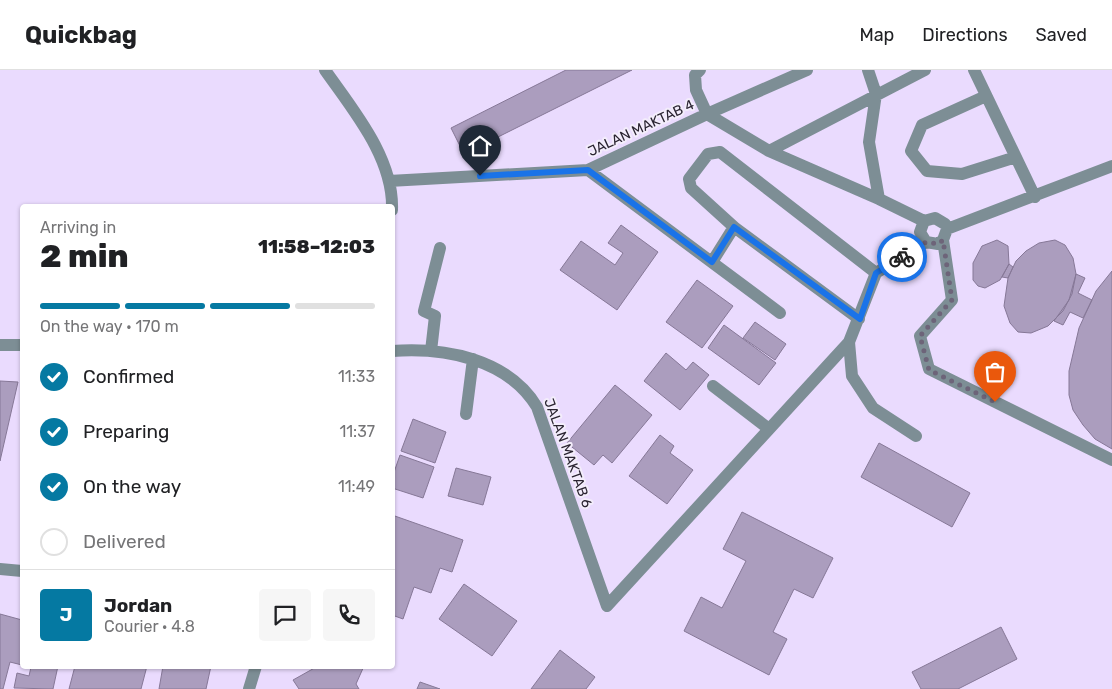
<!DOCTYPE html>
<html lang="en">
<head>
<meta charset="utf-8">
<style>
  :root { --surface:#fff; --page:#f6f6f6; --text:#202124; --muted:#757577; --line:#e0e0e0; --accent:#0579a2 }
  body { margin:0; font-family:Rubik,sans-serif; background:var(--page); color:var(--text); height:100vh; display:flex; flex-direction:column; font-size:19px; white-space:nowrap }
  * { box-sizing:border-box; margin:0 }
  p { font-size:16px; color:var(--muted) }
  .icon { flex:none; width:28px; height:28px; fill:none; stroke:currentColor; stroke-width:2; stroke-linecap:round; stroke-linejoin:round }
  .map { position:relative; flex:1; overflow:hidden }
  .panel { position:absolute; left:20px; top:134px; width:375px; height:465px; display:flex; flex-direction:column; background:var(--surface); border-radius:5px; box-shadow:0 1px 4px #0004 }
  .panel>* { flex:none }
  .pin { position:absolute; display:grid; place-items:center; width:42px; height:42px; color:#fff; margin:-51px -21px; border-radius:50% 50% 50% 0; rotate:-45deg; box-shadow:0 0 5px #0007 }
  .pin .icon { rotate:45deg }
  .courier { position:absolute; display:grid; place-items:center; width:50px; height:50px; margin:-25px; border:4px solid #1a73e8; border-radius:50%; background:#fff; color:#222; box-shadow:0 1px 6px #0007 }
  .summary em { font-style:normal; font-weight:800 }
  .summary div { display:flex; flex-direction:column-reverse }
  .summary { display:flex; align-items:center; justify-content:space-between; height:85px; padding:0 20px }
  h1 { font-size:32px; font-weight:800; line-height:38px }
  .bar { display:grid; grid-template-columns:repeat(4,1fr); gap:8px 5px; align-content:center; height:60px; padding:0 20px }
  .bar i { height:6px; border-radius:4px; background:var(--line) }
  .bar .active { background:var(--accent) }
  .bar p { grid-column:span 4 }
  .line { display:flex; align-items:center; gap:12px; padding:0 20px; border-top:1px solid var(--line) }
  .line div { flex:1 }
  .round { display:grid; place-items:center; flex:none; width:52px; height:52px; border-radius:5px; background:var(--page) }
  ol { padding:0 20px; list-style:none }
  li { display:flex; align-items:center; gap:15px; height:55px }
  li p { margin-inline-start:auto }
  li .icon { padding:5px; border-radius:50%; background:var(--accent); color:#fff; stroke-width:4 }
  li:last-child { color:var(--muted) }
  li i { width:28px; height:28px; border:2px solid var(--line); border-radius:50% }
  header { display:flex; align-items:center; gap:30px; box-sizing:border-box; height:70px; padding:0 25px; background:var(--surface); border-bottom:1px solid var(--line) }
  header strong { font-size:24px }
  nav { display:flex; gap:28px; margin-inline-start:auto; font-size:18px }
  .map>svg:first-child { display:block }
  .building { fill:#ab9dbe; stroke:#867897 }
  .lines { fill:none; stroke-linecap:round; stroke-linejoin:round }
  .minor { stroke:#7d8e95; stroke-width:12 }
  .done { stroke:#6d6479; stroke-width:5; stroke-dasharray:0 9 }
  .route { stroke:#1a73e8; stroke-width:6 }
  .labels { text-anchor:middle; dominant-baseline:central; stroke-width:4; stroke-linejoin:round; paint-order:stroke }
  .street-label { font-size:14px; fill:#2a2431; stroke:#f3edfb }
</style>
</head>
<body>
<header>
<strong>Quickbag</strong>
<nav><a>Map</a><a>Directions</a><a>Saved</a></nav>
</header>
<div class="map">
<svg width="1112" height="619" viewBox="0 0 1112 619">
  <rect width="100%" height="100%" fill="#eadbfe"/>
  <path class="building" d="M 566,0 L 632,0 L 464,84 L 451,58 Z
    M 621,155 L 658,182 L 617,240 L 560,200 L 581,171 L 615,195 L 623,183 L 608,173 Z
    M 997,170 L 1008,176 L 1009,194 L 1000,210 L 985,218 L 978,216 L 973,210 L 973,193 L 982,176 Z
    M 1055,170 L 1065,175 L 1073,188 L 1076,204 L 1072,224 L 1063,241 L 1048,256 L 1031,263 L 1018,262 L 1010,253 L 1004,236 L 1008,208 L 1016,191 L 1026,181 L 1039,173 Z
    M 1009,194 L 1013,197 L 1008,208 L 1002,207 Z
    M 1112,201 L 1112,379 L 1095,369 L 1083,355 L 1073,340 L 1069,325 L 1069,301 L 1079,258 L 1096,221 Z
    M 1076,204 L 1085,208 L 1078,223 L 1092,230 L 1083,248 L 1070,242 L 1063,255 L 1054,251 L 1069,230 Z
    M 697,210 L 733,236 L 702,278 L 666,252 Z
    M 755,252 L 786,274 L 775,290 L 743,268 Z
    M 724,255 L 776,293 L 759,315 L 708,278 Z
    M 666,283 L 686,300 L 693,292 L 709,305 L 680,340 L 644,311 Z
    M 0,311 L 18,312 L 0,391 Z
    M 615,315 L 652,345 L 612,393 L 603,385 L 594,395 L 567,373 Z
    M 413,349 L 446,362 L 435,393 L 401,381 Z
    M 660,365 L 674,376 L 670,383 L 693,400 L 667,434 L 629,406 Z
    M 879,373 L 970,423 L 952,457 L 861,407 Z
    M 400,385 L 434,397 L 423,428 L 392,418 L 392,408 Z
    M 456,398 L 491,407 L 483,435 L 448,426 Z
    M 742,442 L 833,488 L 813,528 L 794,519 L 773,562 L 787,569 L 769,605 L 684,561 L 701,527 L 722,538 L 746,491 L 723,479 Z
    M 392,445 L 463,470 L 452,502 L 440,498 L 431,523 L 414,517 L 403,549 L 392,545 Z
    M 464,514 L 517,551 L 492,586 L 439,549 Z
    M 0,544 L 22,550 L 22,595 L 10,592 L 3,619 L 0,619 Z
    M 1001,557 L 1017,589 L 958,619 L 921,619 L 912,602 Z
    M 560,580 L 595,607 L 586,619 L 531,619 Z
    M 29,596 L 58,596 L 53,619 L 14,618 L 17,603 L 29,606 L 31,597 Z
    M 75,596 L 147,596 L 141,619 L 69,619 Z
    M 163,596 L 211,596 L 206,619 L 159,619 Z
    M 318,596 L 364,596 L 356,614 L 359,619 L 299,619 L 293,610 Z
    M 420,612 L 440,619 L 417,619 Z"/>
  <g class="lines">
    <path class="minor" d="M 325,0 C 353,40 394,88 392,140
      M 700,0 L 695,5 L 696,20 L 707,44 L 769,81 L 879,129 L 924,151
      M 868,0 L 876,24 L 869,72 L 879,129
      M 974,0 L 1035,127
      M 986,26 L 922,55 L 911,81 L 927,101 L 962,104 L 1016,87
      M 769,81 L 925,0
      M 588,100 L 780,243
      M 389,111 L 588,100 L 707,44 L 807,0
      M 734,157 L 859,249
      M 947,159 L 1112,96
      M 943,170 L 938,174 L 926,172 L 920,162 L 924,151 L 935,148 L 945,154 L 947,159 L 943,170 L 952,230 L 920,266 L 929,299 L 1112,390
      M 712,192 L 734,157 L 691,118 L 689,109 L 708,84 L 720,82 L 876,203
      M 849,272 L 852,306 L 873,338 L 916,366
      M 0,275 L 22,275
      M 392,281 C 445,277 508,289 537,337 L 607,536 L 849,272 L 876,203 L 926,172
      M 431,281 L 435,246 L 424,241 L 440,178
      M 713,316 L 769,359
      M 466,344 L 473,289
      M 0,499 L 22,501
      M 249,619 L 256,596"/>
  </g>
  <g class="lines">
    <path class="done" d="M 902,187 L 926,172 L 938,174 L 943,170 L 952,230 L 920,266 L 929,300 L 995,332"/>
    <path class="route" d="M 480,106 L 588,100 L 712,192 L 734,157 L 860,249 L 876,203 L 902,187"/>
  </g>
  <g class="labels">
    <g class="street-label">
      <text transform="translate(641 58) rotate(-25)">JALAN MAKTAB 4</text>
      <text transform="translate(568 383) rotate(70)">JALAN MAKTAB 6</text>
    </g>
  </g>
</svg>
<div class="pin" style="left:995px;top:332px;background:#ea580c"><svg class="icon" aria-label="bag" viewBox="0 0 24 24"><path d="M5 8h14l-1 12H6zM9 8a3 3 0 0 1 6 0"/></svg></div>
<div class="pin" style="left:480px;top:106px;background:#1f2937"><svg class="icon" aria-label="home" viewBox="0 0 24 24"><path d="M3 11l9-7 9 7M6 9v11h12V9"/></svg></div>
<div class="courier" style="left:902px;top:187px"><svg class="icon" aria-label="bike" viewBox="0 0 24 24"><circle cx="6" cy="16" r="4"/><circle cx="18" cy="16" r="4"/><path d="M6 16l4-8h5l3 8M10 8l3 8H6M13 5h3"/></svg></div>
<section class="panel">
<div class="summary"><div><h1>2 min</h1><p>Arriving in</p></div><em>11:58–12:03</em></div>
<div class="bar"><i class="active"></i><i class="active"></i><i class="active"></i><i></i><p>On the way · 170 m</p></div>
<ol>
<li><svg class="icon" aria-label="check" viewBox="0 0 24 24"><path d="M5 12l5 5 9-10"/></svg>Confirmed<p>11:33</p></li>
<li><svg class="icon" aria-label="check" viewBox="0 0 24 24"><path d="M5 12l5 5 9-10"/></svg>Preparing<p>11:37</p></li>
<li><svg class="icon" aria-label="check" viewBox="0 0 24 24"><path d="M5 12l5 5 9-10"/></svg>On the way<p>11:49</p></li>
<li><i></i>Delivered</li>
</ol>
<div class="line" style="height:90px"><b class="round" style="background:var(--accent);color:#fff">J</b><div><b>Jordan</b><p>Courier · 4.8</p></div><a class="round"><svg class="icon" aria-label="chat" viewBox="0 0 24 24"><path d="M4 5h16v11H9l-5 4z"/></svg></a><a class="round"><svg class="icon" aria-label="phone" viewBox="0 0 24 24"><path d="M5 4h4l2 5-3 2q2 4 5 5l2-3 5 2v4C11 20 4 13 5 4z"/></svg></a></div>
</section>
</div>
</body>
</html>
